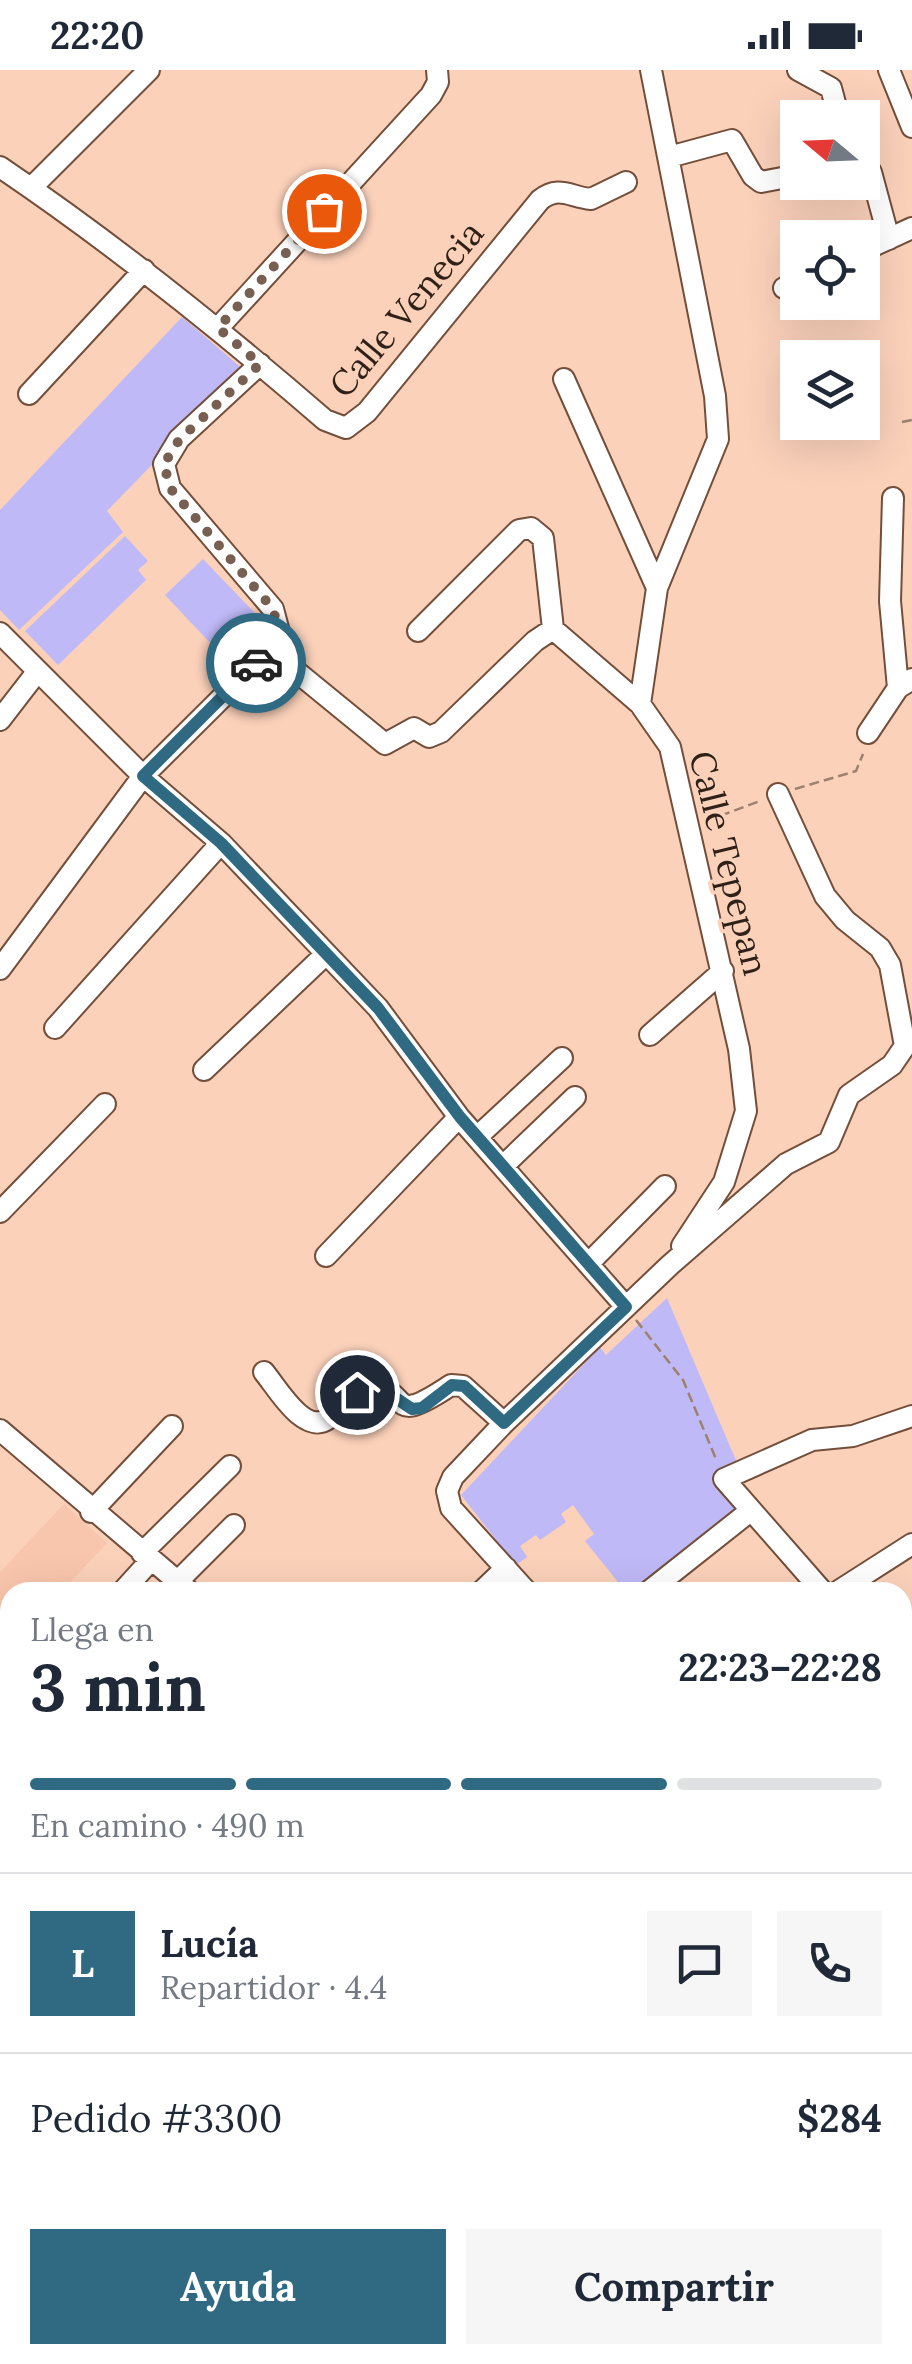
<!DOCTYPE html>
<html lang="es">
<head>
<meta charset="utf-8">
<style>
  :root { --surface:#fff; --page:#f6f6f7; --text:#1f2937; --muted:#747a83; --line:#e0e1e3; --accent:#2f6982 }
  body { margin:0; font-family:Lora,serif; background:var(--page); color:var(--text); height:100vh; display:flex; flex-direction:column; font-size:38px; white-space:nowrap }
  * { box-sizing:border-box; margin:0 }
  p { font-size:32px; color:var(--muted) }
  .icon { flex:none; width:55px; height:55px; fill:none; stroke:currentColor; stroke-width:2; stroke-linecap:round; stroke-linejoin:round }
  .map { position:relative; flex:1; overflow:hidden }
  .details { position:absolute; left:0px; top:1512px; width:912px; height:782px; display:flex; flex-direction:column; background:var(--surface); border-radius:30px 30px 0 0; box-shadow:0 10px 40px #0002 }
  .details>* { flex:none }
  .needle { width:65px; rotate:289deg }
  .buttons { position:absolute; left:780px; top:30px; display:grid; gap:20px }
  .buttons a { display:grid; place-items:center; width:100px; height:100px; border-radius:0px; background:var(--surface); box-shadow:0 10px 40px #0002; font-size:50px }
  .pin { position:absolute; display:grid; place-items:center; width:85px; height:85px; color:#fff; margin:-42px; border:5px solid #fff; border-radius:50%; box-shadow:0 2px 10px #0007 }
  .courier { position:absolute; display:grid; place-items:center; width:100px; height:100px; margin:-50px; border:8px solid #2f6982; border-radius:50%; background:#fff; color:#222; box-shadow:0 2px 12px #0007 }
  .head em { font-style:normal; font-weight:700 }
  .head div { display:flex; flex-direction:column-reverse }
  .head { display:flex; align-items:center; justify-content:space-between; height:170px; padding:0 30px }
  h1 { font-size:65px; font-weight:700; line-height:75px }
  .bar { display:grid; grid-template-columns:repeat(4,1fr); gap:15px 10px; align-content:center; height:120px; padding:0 30px }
  .bar i { height:12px; border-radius:8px; background:var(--line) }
  .bar .active { background:var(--accent) }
  .bar p { grid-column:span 4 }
  .line { display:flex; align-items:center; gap:25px; padding:0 30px; border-top:2px solid var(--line) }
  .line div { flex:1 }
  .round { display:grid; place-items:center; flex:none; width:105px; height:105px; border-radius:0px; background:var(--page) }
  .primary-button { display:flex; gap:20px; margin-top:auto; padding:20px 30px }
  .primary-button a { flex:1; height:115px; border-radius:0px; background:var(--accent); color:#fff; font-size:40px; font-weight:700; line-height:115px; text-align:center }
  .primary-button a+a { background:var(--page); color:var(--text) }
  .status { display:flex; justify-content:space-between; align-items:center; height:70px; padding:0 50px; background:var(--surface); direction:ltr }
  .status svg { height:28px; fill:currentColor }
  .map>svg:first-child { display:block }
  .built { fill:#f8c6ac }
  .green { fill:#bfb9f7 }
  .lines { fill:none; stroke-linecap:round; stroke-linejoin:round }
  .minor-casing { stroke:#724e3b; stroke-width:24 }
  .path { stroke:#9e806f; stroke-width:2.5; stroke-dasharray:10 5; stroke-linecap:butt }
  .minor { stroke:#fff; stroke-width:20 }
  .done { stroke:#775f51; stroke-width:10; stroke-dasharray:0 18 }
  .route { stroke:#2f6982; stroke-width:12 }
  .labels { text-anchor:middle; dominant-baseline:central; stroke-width:8; stroke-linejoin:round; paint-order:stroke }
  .street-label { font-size:35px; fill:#302118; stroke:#fbd1ba }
</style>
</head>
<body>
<div class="status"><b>22:20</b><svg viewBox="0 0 49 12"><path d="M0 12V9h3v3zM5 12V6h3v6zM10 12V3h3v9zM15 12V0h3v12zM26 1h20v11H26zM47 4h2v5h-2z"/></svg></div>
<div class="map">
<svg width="912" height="2294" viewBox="0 0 912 2294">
  <rect width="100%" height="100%" fill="#fbd1ba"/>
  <path class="built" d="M 64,1434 L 107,1473 L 61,1522 L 10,1522 L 10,1576 L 0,1586 L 0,1502 Z
    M 902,1743 L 912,1755 L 912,1890 L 903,1898 Z"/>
  <path class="green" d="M 182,247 L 244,300 L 107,441 L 123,462 L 19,560 L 0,540 L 0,440 Z
    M 125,466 L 148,491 L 138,500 L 146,510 L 58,595 L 25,561 Z
    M 203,489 L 270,559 L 232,596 L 165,525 Z
    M 667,1228 L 740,1400 L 738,1445 L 640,1522 L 626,1522 L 585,1471 L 594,1464 L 573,1435 L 561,1444 L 566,1452 L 540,1470 L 536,1465 L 520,1476 L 527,1487 L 516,1495 L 461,1425 L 600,1277 L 606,1285 Z
    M 912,1924 L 912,1984 L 903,1971 L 902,1931 Z"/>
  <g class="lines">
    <g class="minor-casing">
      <path id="minor" d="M 798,0 L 831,18 L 839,48
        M 889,0 L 912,57
        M 669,87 L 732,70 L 753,106 L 761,112 L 798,105
        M 862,95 L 871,102 L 889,169
        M 0,97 C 114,174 221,260 325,350 L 346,358 L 367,342 L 540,130 C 559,115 570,127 591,129 L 626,112
        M 31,118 L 149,0
        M 862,181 L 912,158
        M 784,218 L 798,212
        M 218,258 L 431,25 L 438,12 L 437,0
        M 564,309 L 657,518
        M 29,324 L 144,200
        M 893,428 L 890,531 L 898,618
        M 553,559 L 640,634 L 670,677 L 739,979 L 746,1041 L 724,1112 L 682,1176
        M 418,561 L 519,460 L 531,458 L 543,468 L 553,559
        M 0,563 L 143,706 L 221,773 L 378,938 L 459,1047 L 626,1237
        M 270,580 L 385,674 L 414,658 L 429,667 L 441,662 L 535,571 L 553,559
        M 640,634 L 657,518 L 718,369 L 715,326 L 651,0
        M 0,650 L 37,602
        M 868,663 L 898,618 L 912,609
        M 0,899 L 143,706 L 270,580 L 278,558 L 273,539 L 170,418 L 164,394 L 179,369 L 260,294
        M 55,958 L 221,773
        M 650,965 L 723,901
        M 204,1000 L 326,884
        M 477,1067 L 562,988
        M 503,1096 L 575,1027
        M 0,1142 L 105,1034
        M 326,1186 L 459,1047
        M 588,1194 L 665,1116
        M 264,1302 C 278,1319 305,1367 329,1348 C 342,1338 352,1325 366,1316 C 416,1317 382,1361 451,1315 L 463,1316 L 504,1353
        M 0,1360 L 190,1522
        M 91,1442 L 172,1356
        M 142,1483 L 230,1396
        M 177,1512 L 234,1455
        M 122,1522 L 151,1490
        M 481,1522 L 506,1498
        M 527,1522 L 451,1438 L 447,1421 L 453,1407 L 504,1353 L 670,1195 L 786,1094 L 829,1072 L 849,1025 L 892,995 L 905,976 L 890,895 L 880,878 L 845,850 L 825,826 L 778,724
        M 648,1522 L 749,1442
        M 823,1522 L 724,1409 L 812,1370 L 853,1366 L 912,1346
        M 837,1522 L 912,1474
        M 902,1611 L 912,1622
        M 0,1666 L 10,1657
        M 0,1809 L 10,1819
        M 902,1913 L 912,1905
        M 902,1995 L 912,2009
        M 0,2106 L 10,2090
        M 382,2285 L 385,2294
        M 102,2294 L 129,2285
        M 417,2294 L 445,2287"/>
    </g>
    <path class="path" d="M 902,352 L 912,350
      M 795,719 L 856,701 L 863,684
      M 706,751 L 760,731
      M 636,1250 L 683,1310 L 716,1389
      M 902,2104 L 912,2077
      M 902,2114 L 912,2138
      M 912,2151 L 908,2152 L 912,2157
      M 902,2204 L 907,2202 L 912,2207
      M 798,2294 L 803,2291 L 801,2285"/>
    <use href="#minor" class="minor"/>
  </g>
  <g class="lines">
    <path class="done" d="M 256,593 C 274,576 280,563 273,539 L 170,418 L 164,394 L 179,370 L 260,294 L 218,258 L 324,141"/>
    <path class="route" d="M 256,593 L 143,706 L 221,773 L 378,938 L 460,1047 L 626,1237 L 504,1353 L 464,1316 L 452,1315 L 422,1338 L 412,1339 L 378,1316 L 357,1322"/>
  </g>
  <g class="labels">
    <g class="street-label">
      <text transform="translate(406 239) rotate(-50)">Calle Venecia</text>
      <text transform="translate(729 793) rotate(76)">Calle Tepepan</text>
    </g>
  </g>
</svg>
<div class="buttons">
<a><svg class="needle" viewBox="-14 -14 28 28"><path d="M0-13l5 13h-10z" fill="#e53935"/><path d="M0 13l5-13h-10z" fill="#747a83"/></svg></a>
<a><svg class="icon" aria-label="locate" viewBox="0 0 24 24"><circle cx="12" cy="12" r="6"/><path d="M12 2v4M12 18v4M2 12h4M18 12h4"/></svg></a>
<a><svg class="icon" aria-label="layers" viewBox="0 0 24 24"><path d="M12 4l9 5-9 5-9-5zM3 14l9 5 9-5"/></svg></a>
</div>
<div class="pin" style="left:324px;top:141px;background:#ea580c"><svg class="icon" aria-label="bag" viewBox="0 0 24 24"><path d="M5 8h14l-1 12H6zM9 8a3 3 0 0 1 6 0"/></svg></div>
<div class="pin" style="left:357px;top:1322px;background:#1f2937"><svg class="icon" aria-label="home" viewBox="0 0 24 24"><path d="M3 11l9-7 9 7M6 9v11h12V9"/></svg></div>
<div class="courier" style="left:256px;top:593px"><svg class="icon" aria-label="car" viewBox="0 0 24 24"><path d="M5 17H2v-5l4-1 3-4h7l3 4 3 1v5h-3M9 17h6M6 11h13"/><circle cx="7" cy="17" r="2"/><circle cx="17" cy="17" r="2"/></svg></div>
<section class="details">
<div class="head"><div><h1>3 min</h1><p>Llega en</p></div><em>22:23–22:28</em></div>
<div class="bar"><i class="active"></i><i class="active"></i><i class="active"></i><i></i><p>En camino · 490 m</p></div>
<div class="line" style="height:180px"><b class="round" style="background:var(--accent);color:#fff">L</b><div><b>Lucía</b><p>Repartidor · 4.4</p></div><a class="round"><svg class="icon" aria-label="chat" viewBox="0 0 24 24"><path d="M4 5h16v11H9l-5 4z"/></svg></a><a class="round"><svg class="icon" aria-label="phone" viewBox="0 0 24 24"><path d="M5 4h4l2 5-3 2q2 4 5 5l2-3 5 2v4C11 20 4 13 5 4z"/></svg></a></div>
<div class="line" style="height:130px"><div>Pedido #3300</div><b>$284</b></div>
<div class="primary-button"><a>Ayuda</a><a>Compartir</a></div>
</section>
</div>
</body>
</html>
